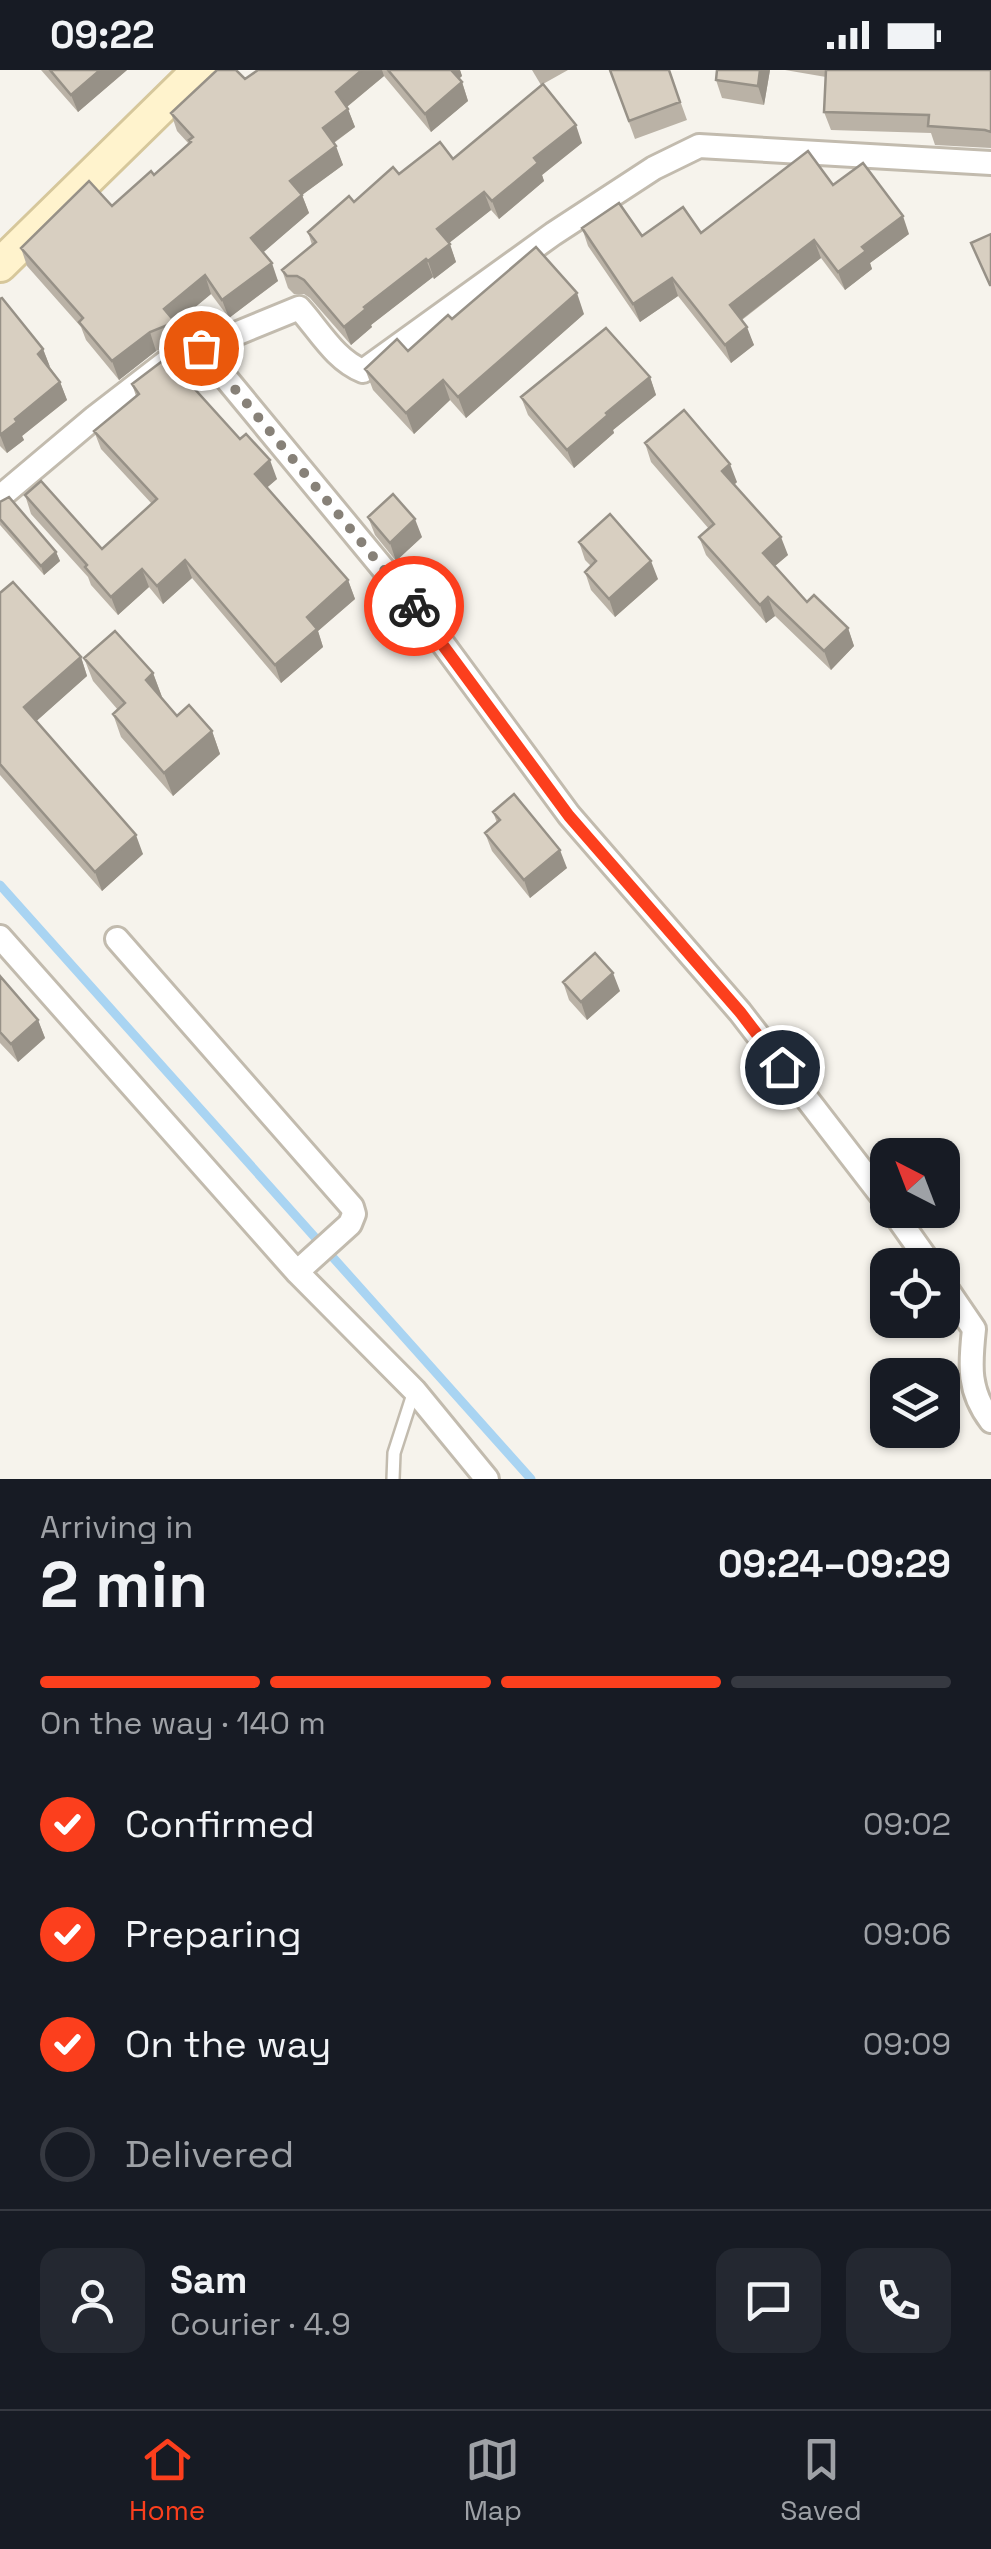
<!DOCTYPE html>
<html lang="en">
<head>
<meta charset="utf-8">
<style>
  :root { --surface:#171b24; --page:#242831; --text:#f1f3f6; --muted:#9ea1a6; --line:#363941; --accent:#fc3f1d }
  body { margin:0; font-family:"Space Grotesk",sans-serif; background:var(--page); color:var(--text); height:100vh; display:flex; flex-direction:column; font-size:38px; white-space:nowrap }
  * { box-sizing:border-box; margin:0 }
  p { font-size:32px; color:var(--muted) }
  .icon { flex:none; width:55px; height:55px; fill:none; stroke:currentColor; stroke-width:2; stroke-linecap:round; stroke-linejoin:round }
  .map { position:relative; height:1409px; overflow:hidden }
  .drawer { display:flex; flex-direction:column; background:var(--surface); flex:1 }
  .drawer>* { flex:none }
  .needle { width:65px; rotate:318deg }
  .controls { position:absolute; left:870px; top:1068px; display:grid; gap:20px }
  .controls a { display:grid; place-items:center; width:90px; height:90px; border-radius:20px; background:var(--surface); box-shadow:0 2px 8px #0004; font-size:50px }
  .pin { position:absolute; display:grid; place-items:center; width:85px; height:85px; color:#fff; margin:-42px; border:5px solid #fff; border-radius:50%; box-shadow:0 2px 10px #0007 }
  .courier { position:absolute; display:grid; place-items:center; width:100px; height:100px; margin:-50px; border:8px solid #fc3f1d; border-radius:50%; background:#fff; color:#222; box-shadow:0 2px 12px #0007 }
  .overview em { font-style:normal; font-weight:700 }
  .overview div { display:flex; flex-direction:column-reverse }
  .overview { display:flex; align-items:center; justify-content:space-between; height:170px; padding:0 40px }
  h1 { font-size:65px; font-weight:700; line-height:75px }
  .bar { display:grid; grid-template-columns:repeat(4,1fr); gap:15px 10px; align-content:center; height:120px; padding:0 40px }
  .bar i { height:12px; border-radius:8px; background:var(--line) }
  .bar .selected { background:var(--accent) }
  .bar p { grid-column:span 4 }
  .line { display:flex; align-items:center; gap:25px; padding:0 40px; border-top:2px solid var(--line) }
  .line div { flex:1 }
  .round { display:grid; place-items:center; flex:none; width:105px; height:105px; border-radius:20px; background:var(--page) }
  ol { padding:0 40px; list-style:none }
  li { display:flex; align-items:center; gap:30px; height:110px }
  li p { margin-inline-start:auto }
  li .icon { padding:10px; border-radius:50%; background:var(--accent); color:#fff; stroke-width:4 }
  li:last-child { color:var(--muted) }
  li i { width:55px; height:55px; border:5px solid var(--line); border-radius:50% }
  .status { display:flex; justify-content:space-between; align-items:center; height:70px; padding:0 50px; background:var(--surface); direction:ltr }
  .status svg { height:28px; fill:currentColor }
  .tab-bar { display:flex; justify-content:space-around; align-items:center; height:140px; border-top:2px solid var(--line); background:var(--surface); font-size:28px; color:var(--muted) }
  .tab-bar a { display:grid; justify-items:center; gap:5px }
  .tab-bar .selected { color:var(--accent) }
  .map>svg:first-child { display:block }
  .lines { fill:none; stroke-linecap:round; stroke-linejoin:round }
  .stream { stroke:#a9d4f2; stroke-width:9 }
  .lane-casing { stroke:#c2bbae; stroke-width:16 }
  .street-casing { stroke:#c2bbae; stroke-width:28 }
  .secondary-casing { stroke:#d6c79b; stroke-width:38 }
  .lane { stroke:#fff; stroke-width:11 }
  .street { stroke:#fff; stroke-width:22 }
  .secondary { stroke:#fff3cd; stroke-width:32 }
  .wall { fill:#bab2a6 }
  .shaded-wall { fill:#979187 }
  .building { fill:#d8cfc1; stroke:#979187; stroke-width:2.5 }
  .done { stroke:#878178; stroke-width:10; stroke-dasharray:0 18 }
  .route { stroke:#fc3f1d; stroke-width:12 }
</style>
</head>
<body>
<div class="status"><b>09:22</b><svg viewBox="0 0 49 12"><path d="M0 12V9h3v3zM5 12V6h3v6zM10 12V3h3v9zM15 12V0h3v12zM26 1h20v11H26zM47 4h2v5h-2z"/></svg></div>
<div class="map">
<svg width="991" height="1409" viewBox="0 0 991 1409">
  <rect width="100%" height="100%" fill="#f6f3ec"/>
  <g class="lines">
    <path class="stream" d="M 0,815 L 531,1409"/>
    <g class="lane-casing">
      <path id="lane" d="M 393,1409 L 394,1383 L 414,1321"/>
    </g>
    <g class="street-casing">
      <path id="street" d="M 201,278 L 424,548 L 569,745 L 740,942 L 888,1134
        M 0,427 L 95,347 L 165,293 L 299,238 C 319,260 335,290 363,301 L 553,164 L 654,98 L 699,76 L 991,93
        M 0,867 L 297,1202 L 414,1320 L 487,1409
        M 117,869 L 352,1137 L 354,1144 L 350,1154 L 297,1202
        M 892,1140 L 931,1195
        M 942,1212 L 974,1259 C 970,1296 968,1321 991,1351"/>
    </g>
    <g class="secondary-casing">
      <path id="secondary" d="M 0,195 L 199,0"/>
    </g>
    <use href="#lane" class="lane"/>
    <use href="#street" class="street"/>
    <use href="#secondary" class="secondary"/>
  </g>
  <path class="wall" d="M 41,0 L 127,0 L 78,42 Z
    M 258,0 L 460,0 L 462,6 L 459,9 L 462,12 L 468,31 L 431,62 L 384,6 L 347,37 L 355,57 L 334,73 L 343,95 L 302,125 L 309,143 L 263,182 L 278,211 L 229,248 L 211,224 L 176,253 L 182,270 L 156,281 L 119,310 L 86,270 L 81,257 L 27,196 L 21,178 L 112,136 L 154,105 L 189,74 L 177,61 L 171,43 L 245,9 Z
    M 532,0 L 568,0 L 543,14 L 582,73 L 542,105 L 544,111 L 499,149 L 491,140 L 449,173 L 456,192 L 434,209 L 433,207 L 371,255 L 372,257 L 351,275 L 310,228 L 304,224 L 294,224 L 288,218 L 282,200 L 312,175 L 308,162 L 399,104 L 453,89 L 541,15 Z
    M 610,0 L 669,0 L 687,50 L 635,69 Z
    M 770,0 L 764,35 L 722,28 L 716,10 Z
    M 785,0 L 991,0 L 991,78 L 935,75 L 931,63 L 831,60 L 824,42 L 826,7 Z
    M 582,158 L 642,166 L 701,163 L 909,164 L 870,193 L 872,199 L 845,220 L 821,188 L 742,250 L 754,275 L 731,293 L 678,226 L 640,252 L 588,176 Z
    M 0,229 L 43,279 L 50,297 L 60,312 L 67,330 L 22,366 L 24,370 L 7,383 L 0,376 Z
    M 584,244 L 466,348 L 450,330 L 414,364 L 373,320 L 365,299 L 408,281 L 452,249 Z
    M 178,300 L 277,409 L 267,417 L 348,510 L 355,529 L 318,561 L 323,577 L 281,613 L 192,508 L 163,534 L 149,517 L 118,545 L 91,515 L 88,507 L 31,444 L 25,425 L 102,479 L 152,434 L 101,379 L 94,361 L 136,326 L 132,314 Z
    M 650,307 L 656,325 L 613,360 L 614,363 L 574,398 L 528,345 L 521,327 Z
    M 645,373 L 737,412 L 734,415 L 788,485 L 775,496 L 807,532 L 848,558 L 854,576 L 831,600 L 775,546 L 766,553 L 706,485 L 699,467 L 709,459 L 651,392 Z
    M 0,432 L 56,482 L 60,491 L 44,505 L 0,455 Z
    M 368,447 L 422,467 L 396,491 L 375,465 Z
    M 579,472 L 658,509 L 615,547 L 591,520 L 585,502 L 591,496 L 585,490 Z
    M 0,523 L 81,587 L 87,606 L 36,651 L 143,784 L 102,821 L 0,705 Z
    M 84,588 L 153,603 L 162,627 L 177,646 L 212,661 L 220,684 L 173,726 L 121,667 L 113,644 L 118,640 L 93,611 Z
    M 493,742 L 567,798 L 530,828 L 492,781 L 485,763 L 497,753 Z
    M 0,906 L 38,950 L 45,968 L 18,992 L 0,973 Z
    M 563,912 L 620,921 L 587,950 L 569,930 Z"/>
  <path class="shaded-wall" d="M 100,0 L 127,0 L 78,42 L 71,25 Z
    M 362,0 L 382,0 L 384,6 L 343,40 L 336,22 Z
    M 448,0 L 460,0 L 462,6 L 453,13 Z
    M 760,0 L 770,0 L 764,35 L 758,16 Z
    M 462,12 L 468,31 L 431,62 L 425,44 Z
    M 348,39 L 355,57 L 329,76 L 323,58 Z
    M 576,55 L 582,73 L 542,105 L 544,111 L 499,149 L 492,131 L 534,88 Z
    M 336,76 L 343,95 L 302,125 L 309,143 L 258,187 L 251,168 L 290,111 Z
    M 484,122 L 491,140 L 444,177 L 437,159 Z
    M 903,146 L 909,164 L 870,193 L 872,199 L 845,220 L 838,202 L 862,177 Z
    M 814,170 L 821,188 L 737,253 L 730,235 Z
    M 450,174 L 456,192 L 434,209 L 428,191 Z
    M 426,189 L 433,207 L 371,255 L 372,257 L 351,275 L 344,257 L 364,237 Z
    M 272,193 L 278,211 L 229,248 L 222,230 Z
    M 205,205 L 211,224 L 176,253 L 164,239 Z
    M 672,208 L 678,226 L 640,252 L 633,234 Z
    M 577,223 L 584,244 L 466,348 L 458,327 Z
    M 747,257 L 754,275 L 731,293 L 725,275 Z
    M 150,262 L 156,281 L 119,310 L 112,291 Z
    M 43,279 L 50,297 L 38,284 Z
    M 650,307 L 656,325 L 613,360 L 614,363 L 574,398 L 567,380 L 606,343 Z
    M 443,310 L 450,330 L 414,364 L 406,343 Z
    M 60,312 L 67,330 L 22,366 L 24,370 L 7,383 L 0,365 L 15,349 Z
    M 270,390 L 277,409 L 262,422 L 255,404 Z
    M 730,394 L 737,412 L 729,419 L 722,401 Z
    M 415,449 L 422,467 L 396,491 L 390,473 Z
    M 781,467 L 788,485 L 769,501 L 763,483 Z
    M 56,482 L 60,491 L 44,505 L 41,496 Z
    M 185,490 L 192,508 L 163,534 L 157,516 Z
    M 651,491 L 658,509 L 615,547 L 609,529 Z
    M 142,499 L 149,517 L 118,545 L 111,527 Z
    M 348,510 L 355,529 L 318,561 L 323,577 L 281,613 L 275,595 L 307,547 Z
    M 768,527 L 775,546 L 766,553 L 760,535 Z
    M 848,558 L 854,576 L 831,600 L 824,581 Z
    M 81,587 L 87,606 L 31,656 L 24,637 Z
    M 153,603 L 162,627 L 146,610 Z
    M 212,661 L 220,684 L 173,726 L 164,703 Z
    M 136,765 L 143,784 L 102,821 L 95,802 Z
    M 560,780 L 567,798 L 530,828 L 524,810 Z
    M 613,903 L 620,921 L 587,950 L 581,932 Z
    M 38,950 L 45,968 L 18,992 L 11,974 Z"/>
  <path class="building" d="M 50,0 L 100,0 L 71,25 Z
    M 217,0 L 236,0 L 245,9 L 258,0 L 362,0 L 336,22 L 348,39 L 323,58 L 336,76 L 290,111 L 302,125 L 251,168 L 272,193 L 222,230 L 205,205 L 164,239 L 175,252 L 150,262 L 112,291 L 79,252 L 83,248 L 21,178 L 89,111 L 112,136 L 151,101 L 154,105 L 191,72 L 189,70 L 193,67 L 171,43 Z
    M 388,0 L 451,0 L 462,12 L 425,44 Z
    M 610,0 L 669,0 L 680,32 L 629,51 Z
    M 717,0 L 760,0 L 758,16 L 716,10 Z
    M 826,0 L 991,0 L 991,62 L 985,60 L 928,56 L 929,45 L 824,42 Z
    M 543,14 L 576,55 L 534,88 L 538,93 L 492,131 L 484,122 L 437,159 L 450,174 L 428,191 L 426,189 L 364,237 L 366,239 L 344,257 L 304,210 L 297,206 L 287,206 L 282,200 L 316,172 L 308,162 L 349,126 L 354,132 L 393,97 L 399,104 L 440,72 L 453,89 Z
    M 808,81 L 833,115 L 863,93 L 903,146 L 862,177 L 866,181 L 838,202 L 814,170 L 730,235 L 747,257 L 725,275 L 672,208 L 633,234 L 582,158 L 619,133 L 642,166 L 683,137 L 701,163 Z
    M 991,164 L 991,215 L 990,215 L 971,173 Z
    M 536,177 L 577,223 L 458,327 L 443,310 L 406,343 L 365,299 L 397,269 L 408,281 L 448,245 L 452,249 Z
    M 2,228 L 43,279 L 38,284 L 60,312 L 15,349 L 17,352 L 0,365 L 0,229 Z
    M 606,258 L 650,307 L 606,343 L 608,345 L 567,380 L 521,327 Z
    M 169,286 L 176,293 L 173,295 L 240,369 L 246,364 L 270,390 L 255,404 L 348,510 L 307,547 L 317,559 L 275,595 L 185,490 L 157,516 L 142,499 L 111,527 L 85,497 L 87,495 L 25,425 L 41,411 L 102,479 L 157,429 L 94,361 L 139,324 L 132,314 Z
    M 684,340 L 730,394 L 722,401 L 781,467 L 763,483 L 807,532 L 814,525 L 848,558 L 824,581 L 768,527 L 760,535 L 699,467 L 714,454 L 645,373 Z
    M 393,424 L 415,449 L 390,473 L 368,447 Z
    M 9,427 L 56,482 L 41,496 L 0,449 L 0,432 Z
    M 610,444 L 651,491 L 609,529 L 585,502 L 596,491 L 579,472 Z
    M 13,512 L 81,587 L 24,637 L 136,765 L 95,802 L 0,694 L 0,523 Z
    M 115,561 L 153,603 L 146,610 L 177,646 L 189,635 L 212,661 L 164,703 L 113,644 L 125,633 L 84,588 Z
    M 514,724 L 560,780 L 524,810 L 485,763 L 500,750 L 493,742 Z
    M 595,883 L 613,903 L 581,932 L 563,912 Z
    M 0,906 L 38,950 L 11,974 L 0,962 Z"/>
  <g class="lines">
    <path class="done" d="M 201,278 L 414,536"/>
    <path class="route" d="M 414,536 L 569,746 L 740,942 L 782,997"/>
  </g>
</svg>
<div class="controls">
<a><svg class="needle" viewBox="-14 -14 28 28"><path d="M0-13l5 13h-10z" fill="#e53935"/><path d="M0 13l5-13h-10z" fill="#9ea1a6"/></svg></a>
<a><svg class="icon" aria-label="locate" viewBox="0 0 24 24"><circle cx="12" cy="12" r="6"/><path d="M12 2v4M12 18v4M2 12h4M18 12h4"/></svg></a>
<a><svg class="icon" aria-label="layers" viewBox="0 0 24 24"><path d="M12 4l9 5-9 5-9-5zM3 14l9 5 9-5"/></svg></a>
</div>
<div class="pin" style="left:201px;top:278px;background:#ea580c"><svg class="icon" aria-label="bag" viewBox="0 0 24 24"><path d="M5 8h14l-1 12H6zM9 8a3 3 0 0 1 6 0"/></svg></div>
<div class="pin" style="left:782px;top:997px;background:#1f2937"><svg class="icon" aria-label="home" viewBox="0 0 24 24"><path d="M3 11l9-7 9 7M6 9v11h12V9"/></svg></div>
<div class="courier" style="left:414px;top:536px"><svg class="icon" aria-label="bike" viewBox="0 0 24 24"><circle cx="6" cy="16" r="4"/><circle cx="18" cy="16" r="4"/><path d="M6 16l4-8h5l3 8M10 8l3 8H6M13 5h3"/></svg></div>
</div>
<section class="drawer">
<div class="overview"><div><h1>2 min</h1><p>Arriving in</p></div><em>09:24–09:29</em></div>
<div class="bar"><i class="selected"></i><i class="selected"></i><i class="selected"></i><i></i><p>On the way · 140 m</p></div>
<ol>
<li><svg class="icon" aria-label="check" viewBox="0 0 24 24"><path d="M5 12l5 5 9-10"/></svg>Confirmed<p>09:02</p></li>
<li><svg class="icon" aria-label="check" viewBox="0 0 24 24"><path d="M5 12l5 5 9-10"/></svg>Preparing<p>09:06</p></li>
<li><svg class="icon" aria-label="check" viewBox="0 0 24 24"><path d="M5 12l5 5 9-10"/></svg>On the way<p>09:09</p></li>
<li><i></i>Delivered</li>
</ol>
<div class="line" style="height:180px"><a class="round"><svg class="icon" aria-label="person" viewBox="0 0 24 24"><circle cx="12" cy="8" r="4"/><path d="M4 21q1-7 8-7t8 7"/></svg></a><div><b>Sam</b><p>Courier · 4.9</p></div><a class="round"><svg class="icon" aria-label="chat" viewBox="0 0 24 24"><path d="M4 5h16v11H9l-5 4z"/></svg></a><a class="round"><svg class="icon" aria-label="phone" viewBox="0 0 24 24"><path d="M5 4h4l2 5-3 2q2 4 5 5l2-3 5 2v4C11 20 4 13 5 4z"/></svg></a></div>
</section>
<nav class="tab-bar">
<a class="selected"><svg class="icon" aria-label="home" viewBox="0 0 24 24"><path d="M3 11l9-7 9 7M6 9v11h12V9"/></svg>Home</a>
<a><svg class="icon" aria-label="map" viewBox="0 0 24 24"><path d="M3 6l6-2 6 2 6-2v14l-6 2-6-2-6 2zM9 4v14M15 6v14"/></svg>Map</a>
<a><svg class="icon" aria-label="saved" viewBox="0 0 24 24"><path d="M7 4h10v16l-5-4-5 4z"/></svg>Saved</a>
</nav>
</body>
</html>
